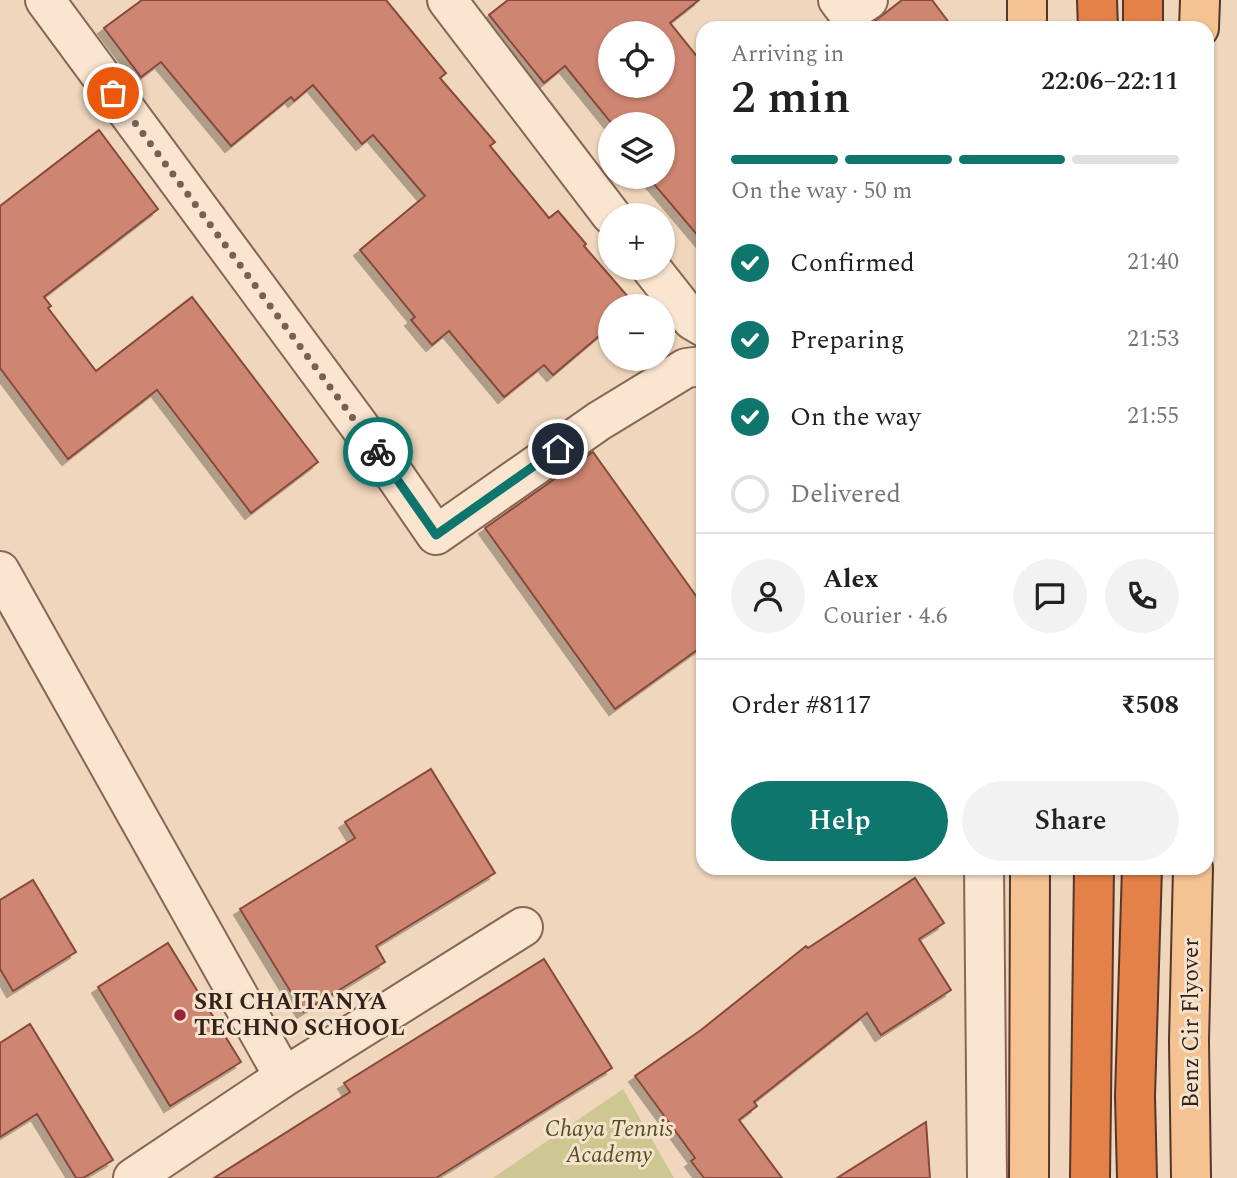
<!DOCTYPE html>
<html lang="en">
<head>
<meta charset="utf-8">
<style>
  :root { --surface:#fff; --page:#f2f2f2; --text:#222; --muted:#767676; --line:#e0e0e0; --accent:#0f766e }
  body { margin:0; font-family:Spectral,serif; background:var(--page); color:var(--text); height:100vh; display:flex; flex-direction:column; font-size:26px; white-space:nowrap }
  * { box-sizing:border-box; margin:0 }
  p { font-size:23px; color:var(--muted) }
  .icon { flex:none; width:38px; height:38px; fill:none; stroke:currentColor; stroke-width:2; stroke-linecap:round; stroke-linejoin:round }
  .map { position:relative; flex:1; overflow:hidden }
  .drawer { position:absolute; left:696px; top:21px; width:518px; height:854px; display:flex; flex-direction:column; background:var(--surface); border-radius:21px; box-shadow:0 2px 5px #0004 }
  .drawer>* { flex:none }
  .tools { position:absolute; left:598px; top:21px; display:grid; gap:14px }
  .tools a { display:grid; place-items:center; width:77px; height:77px; border-radius:50%; background:var(--surface); box-shadow:0 2px 5px #0004; font-size:35px }
  .pin { position:absolute; display:grid; place-items:center; width:60px; height:60px; color:#fff; margin:-30px; border:4px solid #fff; border-radius:50%; box-shadow:0 2px 7px #0007 }
  .courier { position:absolute; display:grid; place-items:center; width:70px; height:70px; margin:-35px; border:5px solid #0f766e; border-radius:50%; background:#fff; color:#222; box-shadow:0 2px 9px #0007 }
  .overview em { font-style:normal; font-weight:600 }
  .overview div { display:flex; flex-direction:column-reverse }
  .overview { display:flex; align-items:center; justify-content:space-between; height:119px; padding:0 35px }
  h1 { font-size:46px; font-weight:600; line-height:52px }
  .bar { display:grid; grid-template-columns:repeat(4,1fr); gap:10px 7px; align-content:center; height:84px; padding:0 35px }
  .bar i { height:9px; border-radius:5px; background:var(--line) }
  .bar .selected { background:var(--accent) }
  .bar p { grid-column:span 4 }
  .line { display:flex; align-items:center; gap:18px; padding:0 35px; border-top:2px solid var(--line) }
  .line div { flex:1 }
  .round { display:grid; place-items:center; flex:none; width:74px; height:74px; border-radius:37px; background:var(--page) }
  ol { padding:0 35px; list-style:none }
  li { display:flex; align-items:center; gap:21px; height:77px }
  li p { margin-inline-start:auto }
  li .icon { padding:7px; border-radius:50%; background:var(--accent); color:#fff; stroke-width:4 }
  li:last-child { color:var(--muted) }
  li i { width:38px; height:38px; border:4px solid var(--line); border-radius:50% }
  .action { display:flex; gap:14px; margin-top:auto; padding:14px 35px }
  .action a { flex:1; height:80px; border-radius:42px; background:var(--accent); color:#fff; font-size:28px; font-weight:600; line-height:80px; text-align:center }
  .action a+a { background:var(--page); color:var(--text) }
  .map>svg:first-child { display:block }
  .green { fill:#cdc891 }
  .building { fill:#ce8571; stroke:#874a3b; stroke-width:2; fill-rule:evenodd; filter:url(#shadow) }
  .lines { fill:none; stroke-linecap:round; stroke-linejoin:round }
  .minor-casing { stroke:#876655; stroke-width:42 }
  .major-casing { stroke:#54362a; stroke-width:42 }
  .highway-casing { stroke:#54362a; stroke-width:42 }
  .minor { stroke:#fae5d0; stroke-width:38 }
  .major { stroke:#f5c292; stroke-width:38 }
  .highway { stroke:#e38148; stroke-width:38 }
  .done { stroke:#766153; stroke-width:7; stroke-dasharray:0 12.6 }
  .route { stroke:#0f766e; stroke-width:9 }
  .poi-dot { fill:#97243b; stroke:#f6e2cc; stroke-width:2.5 }
  .labels { text-anchor:middle; dominant-baseline:central; stroke-width:6; stroke-linejoin:round; paint-order:stroke }
  .poi-label { font-size:23px; font-weight:bold; fill:#35221b; stroke:#f6e2cc; text-anchor:start }
  .street-label { font-size:23px; fill:#35221b; stroke:#f6e2cc }
  .park-label { font-size:23px; font-style:italic; fill:#505321; stroke:#f6e2cc }
</style>
</head>
<body>
<div class="map">
<svg width="1237" height="1178" viewBox="0 0 1237 1178">
  <defs>
    <filter id="shadow"><feDropShadow dx="-6" dy="6" stdDeviation="0" flood-color="#0004"/></filter>
  </defs>
  <rect width="100%" height="100%" fill="#efd6bc"/>
  <path class="green" d="M 623,1089 L 674,1178 L 493,1178 Z"/>
  <path class="building" d="M 142,0 L 386,0 L 446,73 L 440,78 L 495,142 L 490,146 L 549,218 L 558,211 L 586,244 L 584,246 L 636,306 L 611,306 L 611,326 L 553,375 L 544,365 L 504,397 L 449,331 L 432,345 L 411,320 L 415,317 L 360,250 L 425,196 L 373,135 L 362,144 L 313,85 L 294,101 L 291,97 L 231,146 L 161,62 L 141,77 L 104,28 Z
    M 508,0 L 699,0 L 670,23 L 704,65 L 704,243 L 648,177 L 663,177 L 663,124 L 612,124 L 565,66 L 544,83 L 489,15 ZM 611,33 L 663,33 L 663,86 L 611,86 Z
    M 902,0 L 932,0 L 953,28 L 866,28 Z
    M 99,130 L 158,209 L 44,297 L 51,306 L 48,308 L 96,371 L 192,297 L 318,462 L 251,513 L 157,390 L 68,459 L 0,368 L 0,206 Z
    M 593,452 L 704,607 L 704,645 L 615,709 L 485,528 Z
    M 431,769 L 495,873 L 376,946 L 385,962 L 303,1012 L 240,909 L 355,838 L 345,822 Z
    M 915,878 L 944,923 L 919,939 L 951,990 L 881,1035 L 867,1013 L 754,1102 L 757,1106 L 739,1120 L 782,1178 L 704,1178 L 691,1161 L 695,1158 L 635,1076 L 701,1030 L 806,946 L 808,948 Z
    M 33,880 L 76,952 L 13,991 L 0,969 L 0,900 Z
    M 168,943 L 241,1062 L 170,1106 L 98,987 Z
    M 544,959 L 612,1068 L 436,1178 L 214,1178 L 350,1092 L 344,1083 Z
    M 30,1024 L 113,1160 L 83,1178 L 76,1178 L 37,1114 L 0,1137 L 0,1043 Z
    M 926,1122 L 930,1178 L 837,1178 Z"/>
  <g class="lines">
    <g class="minor-casing">
      <path id="minor" d="M 45,0 L 383,458 L 436,535 L 599,421 L 686,368 L 704,366
        M 447,0 L 611,215
        M 838,0 L 848,13 L 868,0
        M 651,268 L 692,320 L 704,327
        M 0,571 L 284,1077
        M 984,868 L 987,1178
        M 133,1178 L 284,1077 L 523,927"/>
    </g>
    <g class="major-casing">
      <path id="major" d="M 1027,0 L 1027,28
        M 1199,28 L 1200,0
        M 1029,1178 L 1030,868
        M 1191,1178 L 1189,1041 L 1193,868"/>
    </g>
    <g class="highway-casing">
      <path id="highway" d="M 1097,0 L 1098,28
        M 1143,0 L 1143,28
        M 1090,1178 L 1094,868
        M 1137,1178 L 1135,1096 L 1142,868"/>
    </g>
    <use href="#minor" class="minor"/>
    <use href="#major" class="major"/>
    <use href="#highway" class="highway"/>
  </g>
  <g class="lines">
    <path class="done" d="M 113,93 L 378,452"/>
    <path class="route" d="M 378,452 L 436,535 L 558,449"/>
  </g>
  <circle class="poi-dot" cx="180" cy="1015" r="7"/>
  <g class="labels">
    <g class="poi-label">
      <text x="194" y="1002">SRI CHAITANYA<tspan x="194" dy="26">TECHNO SCHOOL</tspan></text>
    </g>
    <g class="street-label">
      <text transform="translate(1191 1023) rotate(-90)">Benz Cir Flyover</text>
    </g>
    <g class="park-label">
      <text x="609" y="1129">Chaya Tennis<tspan x="609" dy="26">Academy</tspan></text>
    </g>
  </g>
</svg>
<div class="tools">
<a><svg class="icon" aria-label="locate" viewBox="0 0 24 24"><circle cx="12" cy="12" r="6"/><path d="M12 2v4M12 18v4M2 12h4M18 12h4"/></svg></a>
<a><svg class="icon" aria-label="layers" viewBox="0 0 24 24"><path d="M12 4l9 5-9 5-9-5zM3 14l9 5 9-5"/></svg></a>
<a>+</a>
<a>−</a>
</div>
<div class="pin" style="left:113px;top:93px;background:#ea580c"><svg class="icon" aria-label="bag" viewBox="0 0 24 24"><path d="M5 8h14l-1 12H6zM9 8a3 3 0 0 1 6 0"/></svg></div>
<div class="pin" style="left:558px;top:449px;background:#1f2937"><svg class="icon" aria-label="home" viewBox="0 0 24 24"><path d="M3 11l9-7 9 7M6 9v11h12V9"/></svg></div>
<div class="courier" style="left:378px;top:452px"><svg class="icon" aria-label="bike" viewBox="0 0 24 24"><circle cx="6" cy="16" r="4"/><circle cx="18" cy="16" r="4"/><path d="M6 16l4-8h5l3 8M10 8l3 8H6M13 5h3"/></svg></div>
<section class="drawer">
<div class="overview"><div><h1>2 min</h1><p>Arriving in</p></div><em>22:06–22:11</em></div>
<div class="bar"><i class="selected"></i><i class="selected"></i><i class="selected"></i><i></i><p>On the way · 50 m</p></div>
<ol>
<li><svg class="icon" aria-label="check" viewBox="0 0 24 24"><path d="M5 12l5 5 9-10"/></svg>Confirmed<p>21:40</p></li>
<li><svg class="icon" aria-label="check" viewBox="0 0 24 24"><path d="M5 12l5 5 9-10"/></svg>Preparing<p>21:53</p></li>
<li><svg class="icon" aria-label="check" viewBox="0 0 24 24"><path d="M5 12l5 5 9-10"/></svg>On the way<p>21:55</p></li>
<li><i></i>Delivered</li>
</ol>
<div class="line" style="height:126px"><a class="round"><svg class="icon" aria-label="person" viewBox="0 0 24 24"><circle cx="12" cy="8" r="4"/><path d="M4 21q1-7 8-7t8 7"/></svg></a><div><b>Alex</b><p>Courier · 4.6</p></div><a class="round"><svg class="icon" aria-label="chat" viewBox="0 0 24 24"><path d="M4 5h16v11H9l-5 4z"/></svg></a><a class="round"><svg class="icon" aria-label="phone" viewBox="0 0 24 24"><path d="M5 4h4l2 5-3 2q2 4 5 5l2-3 5 2v4C11 20 4 13 5 4z"/></svg></a></div>
<div class="line" style="height:91px"><div>Order #8117</div><b>₹508</b></div>
<div class="action"><a>Help</a><a>Share</a></div>
</section>
</div>
</body>
</html>
